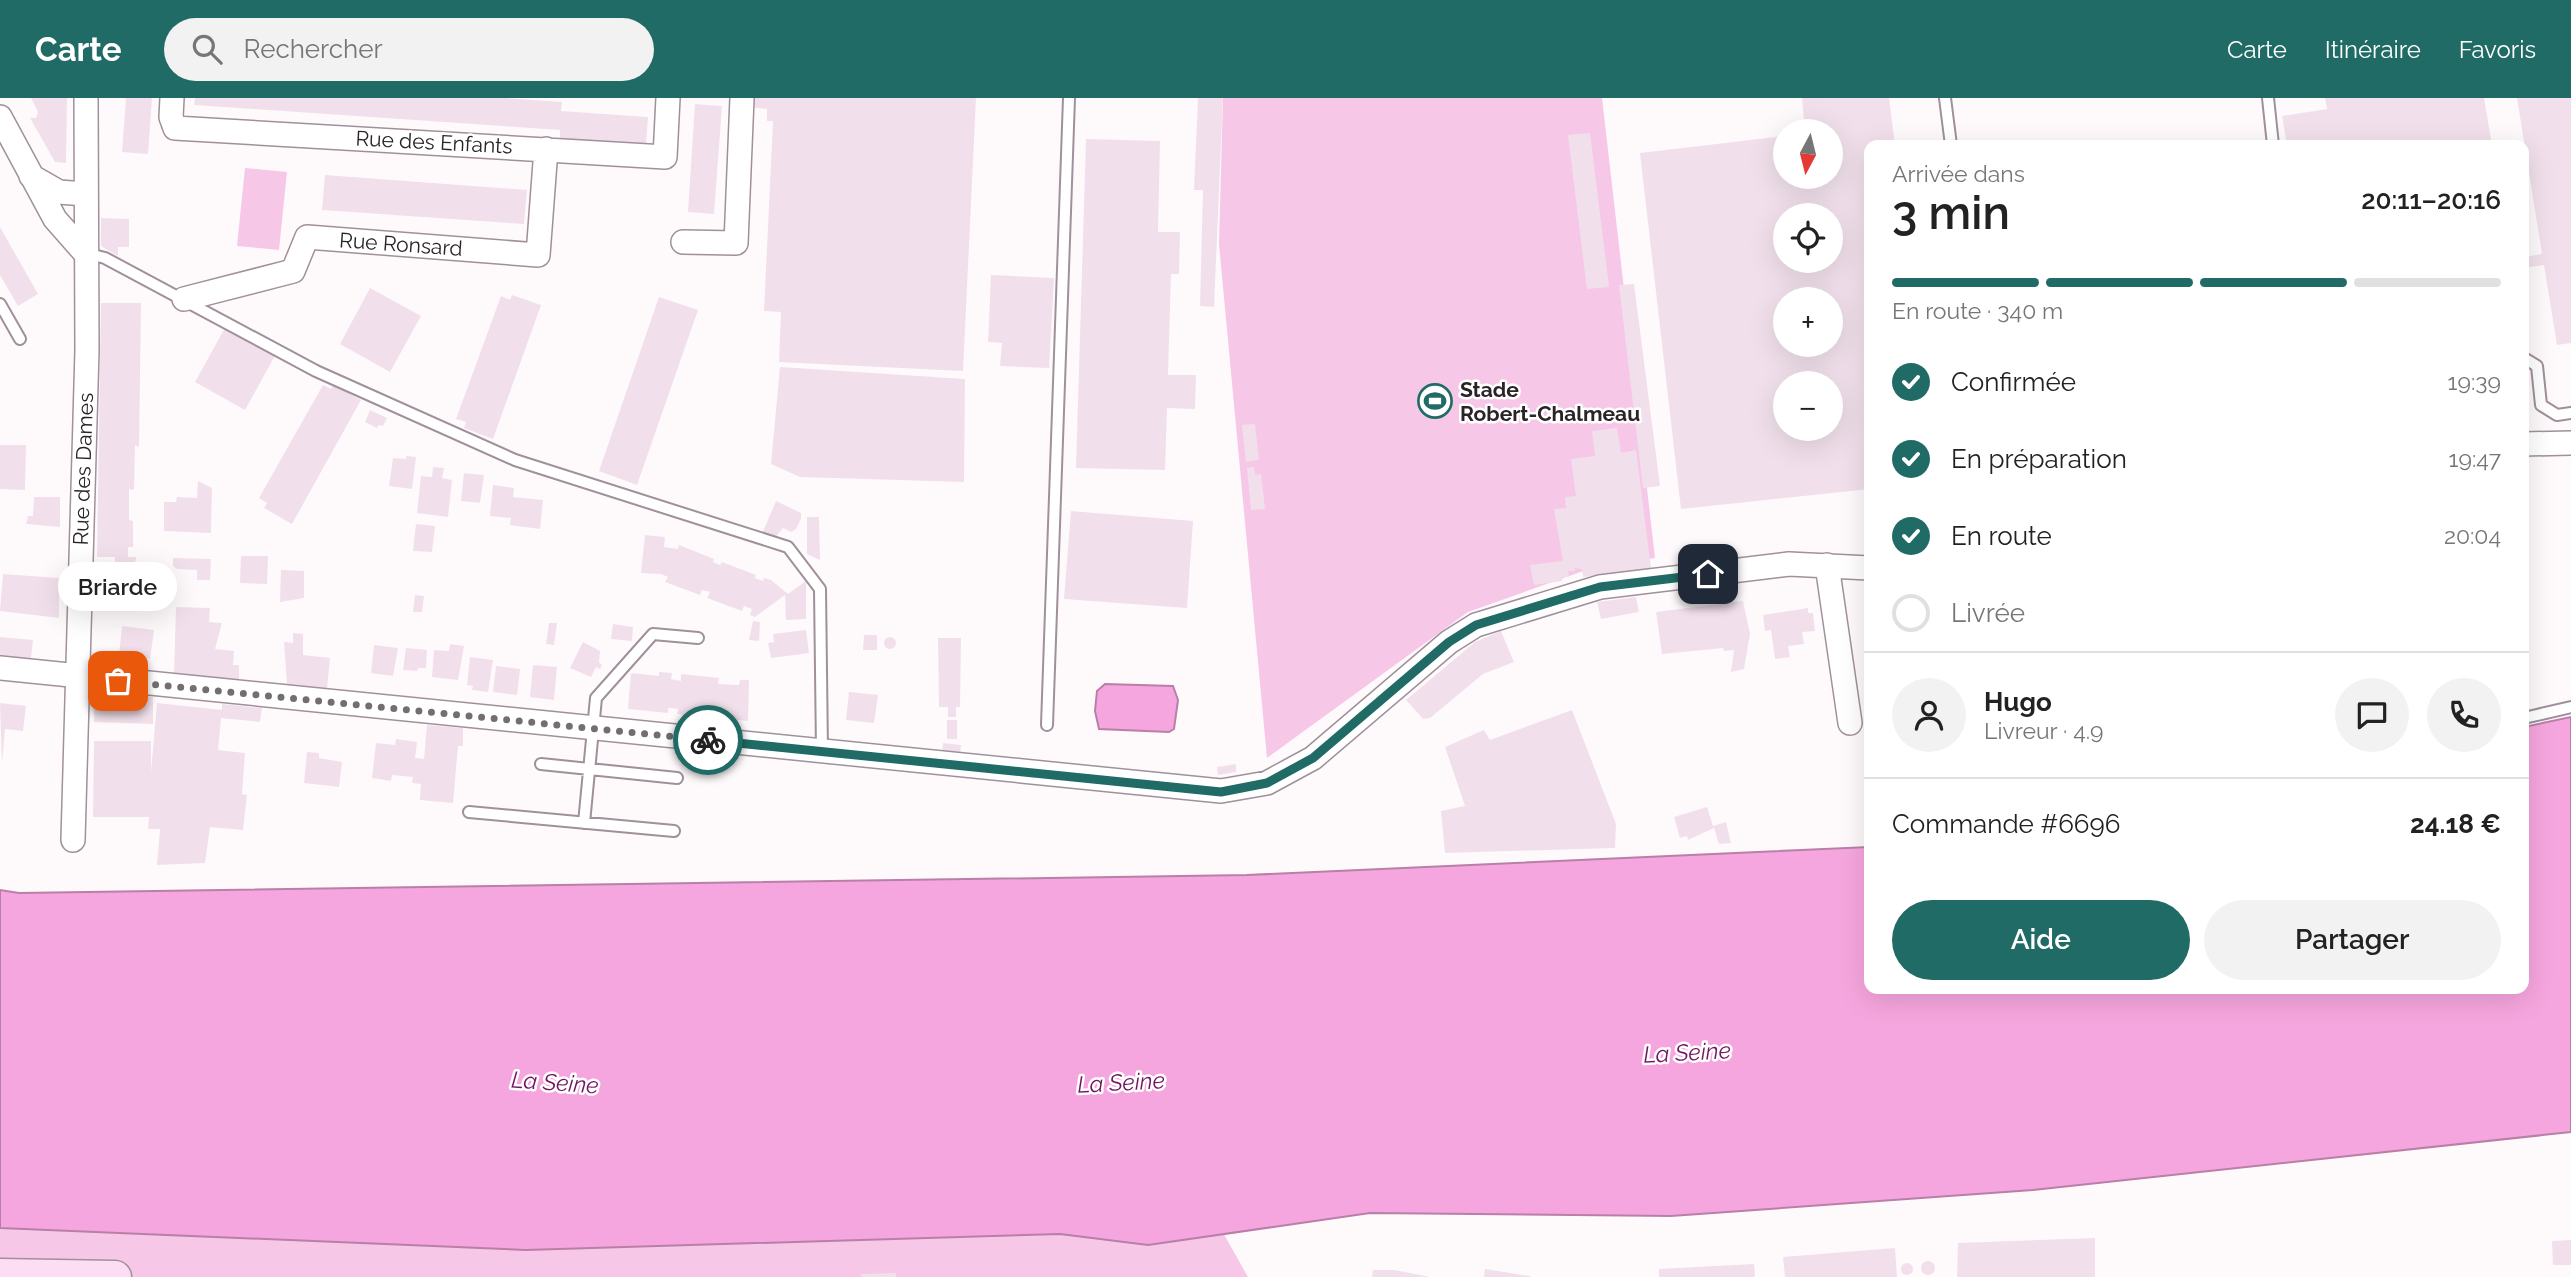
<!DOCTYPE html>
<html lang="fr">
<head>
<meta charset="utf-8">
<style>
  :root { --surface:#fff; --page:#f2f2f2; --text:#222; --muted:#767676; --line:#e0e0e0; --accent:#206b65 }
  body { margin:0; font-family:Raleway,sans-serif; background:var(--page); color:var(--text); height:100vh; display:flex; flex-direction:column; font-size:26px; white-space:nowrap }
  * { box-sizing:border-box; margin:0 }
  p { font-size:23px; color:var(--muted) }
  .icon { flex:none; width:38px; height:38px; fill:none; stroke:currentColor; stroke-width:2; stroke-linecap:round; stroke-linejoin:round }
  .map { position:relative; flex:1; overflow:hidden }
  .sheet { position:absolute; left:1864px; top:42px; width:665px; height:854px; display:flex; flex-direction:column; background:var(--surface); border-radius:14px; box-shadow:0 7px 28px #0002 }
  .sheet>* { flex:none }
  .needle { width:46px; rotate:187deg }
  .tools { position:absolute; left:1773px; top:21px; display:grid; gap:14px }
  .tools a { display:grid; place-items:center; width:70px; height:70px; border-radius:50%; background:var(--surface); box-shadow:0 7px 28px #0002; font-size:35px }
  .pin { position:absolute; display:grid; place-items:center; width:60px; height:60px; color:#fff; margin:-30px; border-radius:14px; box-shadow:0 4px 10px #0006 }
  .courier { position:absolute; display:grid; place-items:center; width:70px; height:70px; margin:-35px; border:5px solid #206b65; border-radius:50%; background:#fff; color:#222; box-shadow:0 2px 9px #0007 }
  .bubble { position:absolute; height:49px; border-radius:24px; background:var(--surface); box-shadow:0 7px 28px #0002; font-size:23px; font-weight:600; line-height:49px; text-align:center }
  .summary em { font-style:normal; font-weight:600 }
  .summary div { display:flex; flex-direction:column-reverse }
  .summary { display:flex; align-items:center; justify-content:space-between; height:119px; padding:0 28px }
  h1 { font-size:46px; font-weight:600; line-height:52px }
  .bar { display:grid; grid-template-columns:repeat(4,1fr); gap:10px 7px; align-content:center; height:84px; padding:0 28px }
  .bar i { height:9px; border-radius:5px; background:var(--line) }
  .bar .active { background:var(--accent) }
  .bar p { grid-column:span 4 }
  .line { display:flex; align-items:center; gap:18px; padding:0 28px; border-top:2px solid var(--line) }
  .line div { flex:1 }
  .round { display:grid; place-items:center; flex:none; width:74px; height:74px; border-radius:37px; background:var(--page) }
  ol { padding:0 28px; list-style:none }
  li { display:flex; align-items:center; gap:21px; height:77px }
  li p { margin-inline-start:auto }
  li .icon { padding:7px; border-radius:50%; background:var(--accent); color:#fff; stroke-width:4 }
  li:last-child { color:var(--muted) }
  li i { width:38px; height:38px; border:4px solid var(--line); border-radius:50% }
  .primary-button { display:flex; gap:14px; margin-top:auto; padding:14px 28px }
  .primary-button a { flex:1; height:80px; border-radius:42px; background:var(--accent); color:#fff; font-size:28px; font-weight:600; line-height:80px; text-align:center }
  .primary-button a+a { background:var(--page); color:var(--text) }
  header { display:flex; align-items:center; gap:42px; box-sizing:border-box; height:98px; padding:0 35px; background:var(--accent); color:#fff }
  header strong { font-size:33px }
  nav { display:flex; gap:38px; margin-inline-start:auto; font-size:24px }
  .search { width:490px; height:63px; background:var(--page); display:flex; align-items:center; gap:18px; box-sizing:border-box; padding:0 24px; border-radius:38px; color:var(--muted); font-size:26px }
  .map>svg:first-child { display:block }
  .green { fill:#f7c7e8 }
  .water { fill:#f6a6de; stroke:#b97fa7; stroke-width:2 }
  .building { fill:#f1e0eb; fill-rule:evenodd }
  .lines { fill:none; stroke-linecap:round; stroke-linejoin:round }
  .lane-casing { stroke:#a0909b; stroke-width:14 }
  .street-casing { stroke:#a0909b; stroke-width:26 }
  .secondary-casing { stroke:#a0909b; stroke-width:35 }
  .lane { stroke:#fff; stroke-width:10 }
  .street { stroke:#fff; stroke-width:23 }
  .secondary { stroke:#fdddf4; stroke-width:32 }
  .done { stroke:#746e72; stroke-width:7; stroke-dasharray:0 12.6 }
  .route { stroke:#206b65; stroke-width:9 }
  .labels { text-anchor:middle; dominant-baseline:central; stroke-width:5; stroke-linejoin:round; paint-order:stroke }
  .street-label { font-size:21px; fill:#2a2327; stroke:#fff }
  .poi-label { font-size:21px; font-weight:bold; fill:#2a2327; stroke:#fff; text-anchor:start }
  .water-label { font-size:23px; font-style:italic; fill:#71155e; stroke:#fff }
</style>
</head>
<body>
<header>
<strong>Carte</strong>
<div class="search"><svg class="icon" aria-label="search" viewBox="0 0 24 24"><circle cx="10" cy="10" r="6"/><path d="M15 15l6 6"/></svg>Rechercher</div>
<nav><a>Carte</a><a>Itinéraire</a><a>Favoris</a></nav>
</header>
<div class="map">
<svg width="2571" height="1179" viewBox="0 0 2571 1179">
  <rect width="100%" height="100%" fill="#fefafc"/>
  <path class="green" d="M 1223,0 L 1602,0 L 1655,460 L 1589,471 L 1468,514 L 1267,660 L 1219,146 Z
    M 245,70 L 287,74 L 279,152 L 237,148 Z
    M 0,1120 L 1217,1124 L 1248,1179 L 0,1179 Z"/>
  <path class="water" d="M 1105,586 L 1173,588 L 1178,602 L 1174,631 L 1169,634 L 1099,631 L 1095,613 L 1097,593 Z
    M 2571,619 L 2571,1034 L 2033,1092 L 1671,1118 L 1370,1115 L 1148,1147 L 1060,1136 L 526,1152 L 0,1130 L 0,792 L 19,795 L 1247,777 L 1869,749 L 1869,891 L 2524,891 L 2524,629 Z"/>
  <path class="building" d="M 31,0 L 67,0 L 66,65 L 55,64 L 30,20 L 36,20 L 38,14 Z
    M 126,0 L 152,0 L 148,56 L 122,54 Z
    M 195,0 L 505,0 L 562,4 L 561,13 L 648,19 L 646,46 L 560,41 L 560,32 L 194,7 Z
    M 749,0 L 976,0 L 963,273 L 779,264 L 781,214 L 764,213 L 773,23 L 767,23 L 767,11 L 748,9 Z
    M 1198,0 L 1223,0 L 1214,209 L 1200,208 L 1203,92 L 1194,92 Z
    M 1802,0 L 1889,0 L 1895,47 L 1869,47 L 1869,391 L 1681,411 L 1640,55 L 1785,38 L 1785,79 L 1830,79 L 1830,33 L 1805,33 ZM 1785,117 L 1830,117 L 1830,163 L 1785,163 ZM 1785,201 L 1830,201 L 1830,247 L 1785,247 ZM 1785,285 L 1830,285 L 1830,331 L 1785,331 Z
    M 2325,0 L 2484,0 L 2492,47 L 2287,47 L 2282,18 L 2327,11 Z
    M 2517,0 L 2571,0 L 2571,245 L 2557,247 L 2544,167 L 2524,170 L 2524,159 L 2542,156 Z
    M 695,6 L 722,8 L 714,116 L 688,114 Z
    M 1590,35 L 1609,189 L 1587,191 L 1568,37 Z
    M 1086,41 L 1160,43 L 1158,134 L 1180,134 L 1179,176 L 1171,176 L 1168,277 L 1196,277 L 1195,311 L 1167,310 L 1165,372 L 1076,370 Z
    M 325,77 L 527,92 L 524,126 L 322,112 Z
    M 101,120 L 129,121 L 129,149 L 118,149 L 118,158 L 101,148 Z
    M 0,129 L 38,196 L 18,208 L 0,177 Z
    M 991,177 L 1054,180 L 1049,270 L 1000,268 L 1002,245 L 988,244 Z
    M 1634,186 L 1660,388 L 1643,390 L 1619,187 Z
    M 370,190 L 421,218 L 390,274 L 340,246 Z
    M 512,197 L 541,207 L 493,341 L 464,330 L 466,324 L 456,321 L 501,198 L 510,202 Z
    M 659,199 L 698,212 L 637,387 L 599,373 Z
    M 101,205 L 141,205 L 139,349 L 135,347 L 134,392 L 129,391 L 129,422 L 133,423 L 133,449 L 128,449 L 128,459 L 136,459 L 135,467 L 130,468 L 130,480 L 115,480 L 115,459 L 97,459 Z
    M 226,228 L 276,256 L 245,312 L 195,284 Z
    M 780,269 L 965,281 L 964,384 L 800,379 L 771,366 Z
    M 323,287 L 331,291 L 333,287 L 361,302 L 292,426 L 264,410 L 267,405 L 259,400 Z
    M 370,312 L 387,320 L 383,328 L 379,327 L 377,330 L 365,324 Z
    M 1255,326 L 1259,362 L 1246,364 L 1242,327 Z
    M 1617,330 L 1621,355 L 1636,352 L 1651,470 L 1583,479 L 1582,471 L 1575,470 L 1575,473 L 1568,473 L 1569,479 L 1562,479 L 1562,483 L 1534,487 L 1530,467 L 1563,463 L 1554,411 L 1566,410 L 1565,399 L 1576,398 L 1571,361 L 1595,358 L 1592,333 Z
    M 0,347 L 26,347 L 25,392 L 0,391 Z
    M 406,358 L 416,359 L 412,391 L 389,388 L 393,360 L 406,361 Z
    M 433,369 L 444,370 L 442,380 L 452,382 L 448,419 L 417,415 L 421,378 L 432,379 Z
    M 1254,369 L 1255,377 L 1261,376 L 1265,411 L 1251,412 L 1247,370 Z
    M 464,375 L 484,377 L 480,405 L 461,403 Z
    M 198,383 L 212,390 L 211,435 L 164,433 L 164,404 L 176,404 L 177,399 L 197,400 Z
    M 493,387 L 514,390 L 513,399 L 543,402 L 540,431 L 510,427 L 511,420 L 490,418 Z
    M 34,399 L 60,399 L 60,429 L 26,426 L 28,418 L 33,418 Z
    M 776,403 L 801,415 L 801,421 L 796,431 L 791,434 L 783,430 L 774,441 L 762,436 Z
    M 1071,413 L 1193,423 L 1187,510 L 1064,501 Z
    M 807,419 L 819,419 L 820,462 L 807,456 Z
    M 416,426 L 435,428 L 432,454 L 413,453 Z
    M 645,437 L 665,439 L 664,449 L 678,451 L 679,447 L 714,461 L 713,464 L 720,467 L 722,464 L 756,477 L 755,480 L 763,483 L 764,480 L 771,482 L 788,496 L 806,483 L 806,521 L 786,522 L 785,497 L 755,519 L 750,517 L 752,511 L 744,508 L 742,513 L 707,500 L 710,494 L 702,492 L 700,497 L 665,484 L 668,479 L 661,476 L 641,475 Z
    M 241,458 L 268,458 L 267,486 L 240,485 Z
    M 173,460 L 211,461 L 210,482 L 197,482 L 197,472 L 177,471 L 173,468 Z
    M 281,472 L 304,473 L 304,500 L 280,504 Z
    M 3,476 L 59,480 L 59,520 L 0,513 Z
    M 415,497 L 424,498 L 422,514 L 413,514 Z
    M 1636,499 L 1639,514 L 1601,521 L 1597,504 Z
    M 1743,503 L 1750,536 L 1744,571 L 1731,574 L 1734,552 L 1724,553 L 1723,550 L 1662,556 L 1656,514 Z
    M 176,509 L 210,510 L 209,524 L 222,525 L 215,551 L 234,553 L 233,567 L 239,567 L 239,582 L 174,576 Z
    M 1808,510 L 1808,515 L 1813,515 L 1815,533 L 1802,534 L 1804,546 L 1788,548 L 1790,559 L 1775,561 L 1771,532 L 1765,533 L 1763,517 Z
    M 753,523 L 760,524 L 759,543 L 749,542 Z
    M 549,525 L 557,525 L 554,547 L 546,546 Z
    M 613,526 L 633,529 L 632,543 L 611,541 Z
    M 122,528 L 154,532 L 150,561 L 119,557 Z
    M 806,532 L 809,555 L 771,560 L 768,545 L 774,544 L 773,536 Z
    M 1501,533 L 1514,564 L 1483,576 L 1430,620 L 1423,621 L 1406,602 L 1475,544 Z
    M 293,535 L 303,536 L 303,557 L 330,560 L 327,591 L 287,587 L 284,544 L 293,545 Z
    M 864,537 L 877,537 L 877,552 L 863,552 Z
    M884 545a6 6 0 1 1 12 0a6 6 0 1 1-12 0Z
    M 0,539 L 33,542 L 31,561 L 0,558 Z
    M 938,540 L 961,540 L 960,609 L 956,609 L 956,619 L 948,619 L 948,609 L 939,609 Z
    M 583,544 L 600,553 L 599,564 L 602,567 L 600,571 L 596,569 L 591,579 L 570,570 Z
    M 450,546 L 464,548 L 458,582 L 432,579 L 434,552 L 449,553 Z
    M 374,547 L 398,550 L 393,578 L 371,575 Z
    M 406,550 L 427,552 L 426,570 L 418,570 L 417,573 L 403,572 Z
    M 470,559 L 493,562 L 488,594 L 472,592 L 473,588 L 467,587 Z
    M 533,567 L 557,569 L 554,602 L 530,599 Z
    M 496,568 L 520,571 L 517,597 L 493,594 Z
    M 659,574 L 672,575 L 671,581 L 681,583 L 681,576 L 719,580 L 718,586 L 739,587 L 740,582 L 749,582 L 748,623 L 725,621 L 725,615 L 716,614 L 716,619 L 677,616 L 678,611 L 668,610 L 668,615 L 628,611 L 631,575 L 659,578 Z
    M 105,594 L 153,599 L 153,626 L 94,624 L 94,604 Z
    M 849,594 L 878,597 L 874,625 L 846,622 Z
    M 0,605 L 26,608 L 23,633 L 5,631 L 2,666 Z
    M 157,605 L 222,612 L 222,606 L 262,610 L 260,624 L 221,620 L 218,652 L 245,655 L 242,696 L 247,697 L 243,732 L 210,729 L 205,765 L 157,767 L 160,731 L 148,731 L 149,719 L 93,719 L 94,643 L 151,643 L 151,674 Z
    M 1572,612 L 1616,726 L 1615,750 L 1445,755 L 1441,713 L 1465,708 L 1445,649 L 1484,632 L 1490,642 Z
    M 947,622 L 957,622 L 957,641 L 947,641 Z
    M 427,627 L 463,630 L 463,648 L 458,648 L 453,705 L 420,702 L 421,686 L 412,685 L 413,679 L 392,677 L 391,683 L 372,680 L 376,645 L 395,647 L 396,641 L 417,644 L 415,660 L 424,661 Z
    M 943,645 L 961,647 L 960,657 L 942,654 Z
    M 307,654 L 319,655 L 319,660 L 342,664 L 339,689 L 304,685 Z
    M 1236,666 L 1236,674 L 1218,677 L 1217,669 Z
    M 1707,709 L 1713,728 L 1726,724 L 1731,745 L 1719,746 L 1714,730 L 1688,742 L 1687,738 L 1680,740 L 1674,719 Z
    M 2095,1140 L 2095,1179 L 1957,1179 L 1958,1145 Z
    M 2571,1142 L 2571,1167 L 2553,1167 L 2552,1143 Z
    M 1895,1150 L 1897,1179 L 1785,1179 L 1783,1159 Z
    M1921 1170a7 7 0 1 1 14 0a7 7 0 1 1-14 0Z
    M1901 1171a6 6 0 1 1 12 0a6 6 0 1 1-12 0Z
    M 1754,1166 L 1755,1179 L 1659,1179 L 1659,1171 Z
    M 1485,1171 L 1530,1178 L 1530,1179 L 1484,1179 Z
    M 1373,1172 L 1395,1172 L 1430,1179 L 1372,1179 Z
    M 896,1175 L 896,1179 L 861,1179 L 861,1176 Z"/>
  <g class="lines">
    <g class="lane-casing">
      <path id="lane" d="M 1945,0 L 1951,47
        M 2268,0 L 2273,47
        M 85,155 L 105,160 L 316,273 L 515,362 L 788,449 L 820,491 L 822,654
        M 0,206 L 20,241
        M 2524,260 L 2537,268 L 2541,307 L 2557,317 L 2571,315
        M 2524,620 L 2571,609
        M 1047,627 L 1069,0
        M 541,666 L 677,680
        M 469,714 L 674,733
        M 584,725 L 596,600 L 653,536 L 698,540"/>
    </g>
    <g class="street-casing">
      <path id="street" d="M 172,0 L 171,19 L 175,30 L 665,59 L 668,0
        M 0,19 L 55,121 L 85,155
        M 31,78 L 59,94 L 85,96
        M 683,144 L 736,145 L 742,0
        M 184,201 L 293,173 L 307,139 L 538,157 L 546,51
        M 2524,346 L 2571,345
        M 1827,467 L 1850,625
        M 0,570 L 1221,693 L 1267,685 L 1313,660 L 1449,544 L 1476,527 L 1600,489 L 1789,466 L 1869,470
        M 73,742 L 87,252 L 86,0"/>
    </g>
    <g class="secondary-casing">
      <path id="secondary" d="M 0,1177 L 115,1179"/>
    </g>
    <use href="#lane" class="lane"/>
    <use href="#street" class="street"/>
    <use href="#secondary" class="secondary"/>
  </g>
  <g class="lines">
    <path class="done" d="M 118,583 L 708,642"/>
    <path class="route" d="M 708,642 L 1221,694 L 1267,685 L 1313,660 L 1449,544 L 1476,527 L 1600,489 L 1708,476"/>
  </g>
  <defs>
    <g id="stadium-ring" transform="scale(1.75)"><circle r="9.5" fill="#fff" stroke="#206b65" stroke-width="1.5"/><path d="M0-5a6.5 5 0 1 0 0 10a6.5 5 0 1 0 0-10ZM-3.5-1.8h7v3.6h-7Z" fill="#206b65"/></g>
  </defs>
  <g fill-rule="evenodd">
    <use href="#stadium-ring" x="1435" y="303"/>
  </g>
  <g class="labels">
    <g class="street-label">
      <text transform="translate(434 44) rotate(3)">Rue des Enfants</text>
      <text transform="translate(401 146) rotate(4)">Rue Ronsard</text>
      <text transform="translate(83 371) rotate(-88)">Rue des Dames</text>
    </g>
    <g class="poi-label">
      <text x="1460" y="291">Stade<tspan x="1460" dy="24">Robert-Chalmeau</tspan></text>
    </g>
    <g class="water-label">
      <text transform="translate(1687 954) rotate(-3)">La Seine</text>
      <text transform="translate(555 984) rotate(4)">La Seine</text>
      <text transform="translate(1121 984) rotate(-3)">La Seine</text>
    </g>
  </g>
</svg>
<div class="tools">
<a><svg class="needle" viewBox="-14 -14 28 28"><path d="M0-13l5 13h-10z" fill="#e53935"/><path d="M0 13l5-13h-10z" fill="#767676"/></svg></a>
<a><svg class="icon" aria-label="locate" viewBox="0 0 24 24"><circle cx="12" cy="12" r="6"/><path d="M12 2v4M12 18v4M2 12h4M18 12h4"/></svg></a>
<a>+</a>
<a>−</a>
</div>
<div class="pin" style="left:118px;top:583px;background:#ea580c"><svg class="icon" aria-label="bag" viewBox="0 0 24 24"><path d="M5 8h14l-1 12H6zM9 8a3 3 0 0 1 6 0"/></svg></div>
<div class="pin" style="left:1708px;top:476px;background:#1f2937"><svg class="icon" aria-label="home" viewBox="0 0 24 24"><path d="M3 11l9-7 9 7M6 9v11h12V9"/></svg></div>
<div class="courier" style="left:708px;top:642px"><svg class="icon" aria-label="bike" viewBox="0 0 24 24"><circle cx="6" cy="16" r="4"/><circle cx="18" cy="16" r="4"/><path d="M6 16l4-8h5l3 8M10 8l3 8H6M13 5h3"/></svg></div>
<div class="bubble" style="left:58px;top:464px;width:119px">Briarde</div>
<section class="sheet">
<div class="summary"><div><h1>3 min</h1><p>Arrivée dans</p></div><em>20:11–20:16</em></div>
<div class="bar"><i class="active"></i><i class="active"></i><i class="active"></i><i></i><p>En route · 340 m</p></div>
<ol>
<li><svg class="icon" aria-label="check" viewBox="0 0 24 24"><path d="M5 12l5 5 9-10"/></svg>Confirmée<p>19:39</p></li>
<li><svg class="icon" aria-label="check" viewBox="0 0 24 24"><path d="M5 12l5 5 9-10"/></svg>En préparation<p>19:47</p></li>
<li><svg class="icon" aria-label="check" viewBox="0 0 24 24"><path d="M5 12l5 5 9-10"/></svg>En route<p>20:04</p></li>
<li><i></i>Livrée</li>
</ol>
<div class="line" style="height:126px"><a class="round"><svg class="icon" aria-label="person" viewBox="0 0 24 24"><circle cx="12" cy="8" r="4"/><path d="M4 21q1-7 8-7t8 7"/></svg></a><div><b>Hugo</b><p>Livreur · 4.9</p></div><a class="round"><svg class="icon" aria-label="chat" viewBox="0 0 24 24"><path d="M4 5h16v11H9l-5 4z"/></svg></a><a class="round"><svg class="icon" aria-label="phone" viewBox="0 0 24 24"><path d="M5 4h4l2 5-3 2q2 4 5 5l2-3 5 2v4C11 20 4 13 5 4z"/></svg></a></div>
<div class="line" style="height:91px"><div>Commande #6696</div><b>24.18 €</b></div>
<div class="primary-button"><a>Aide</a><a>Partager</a></div>
</section>
</div>
</body>
</html>
